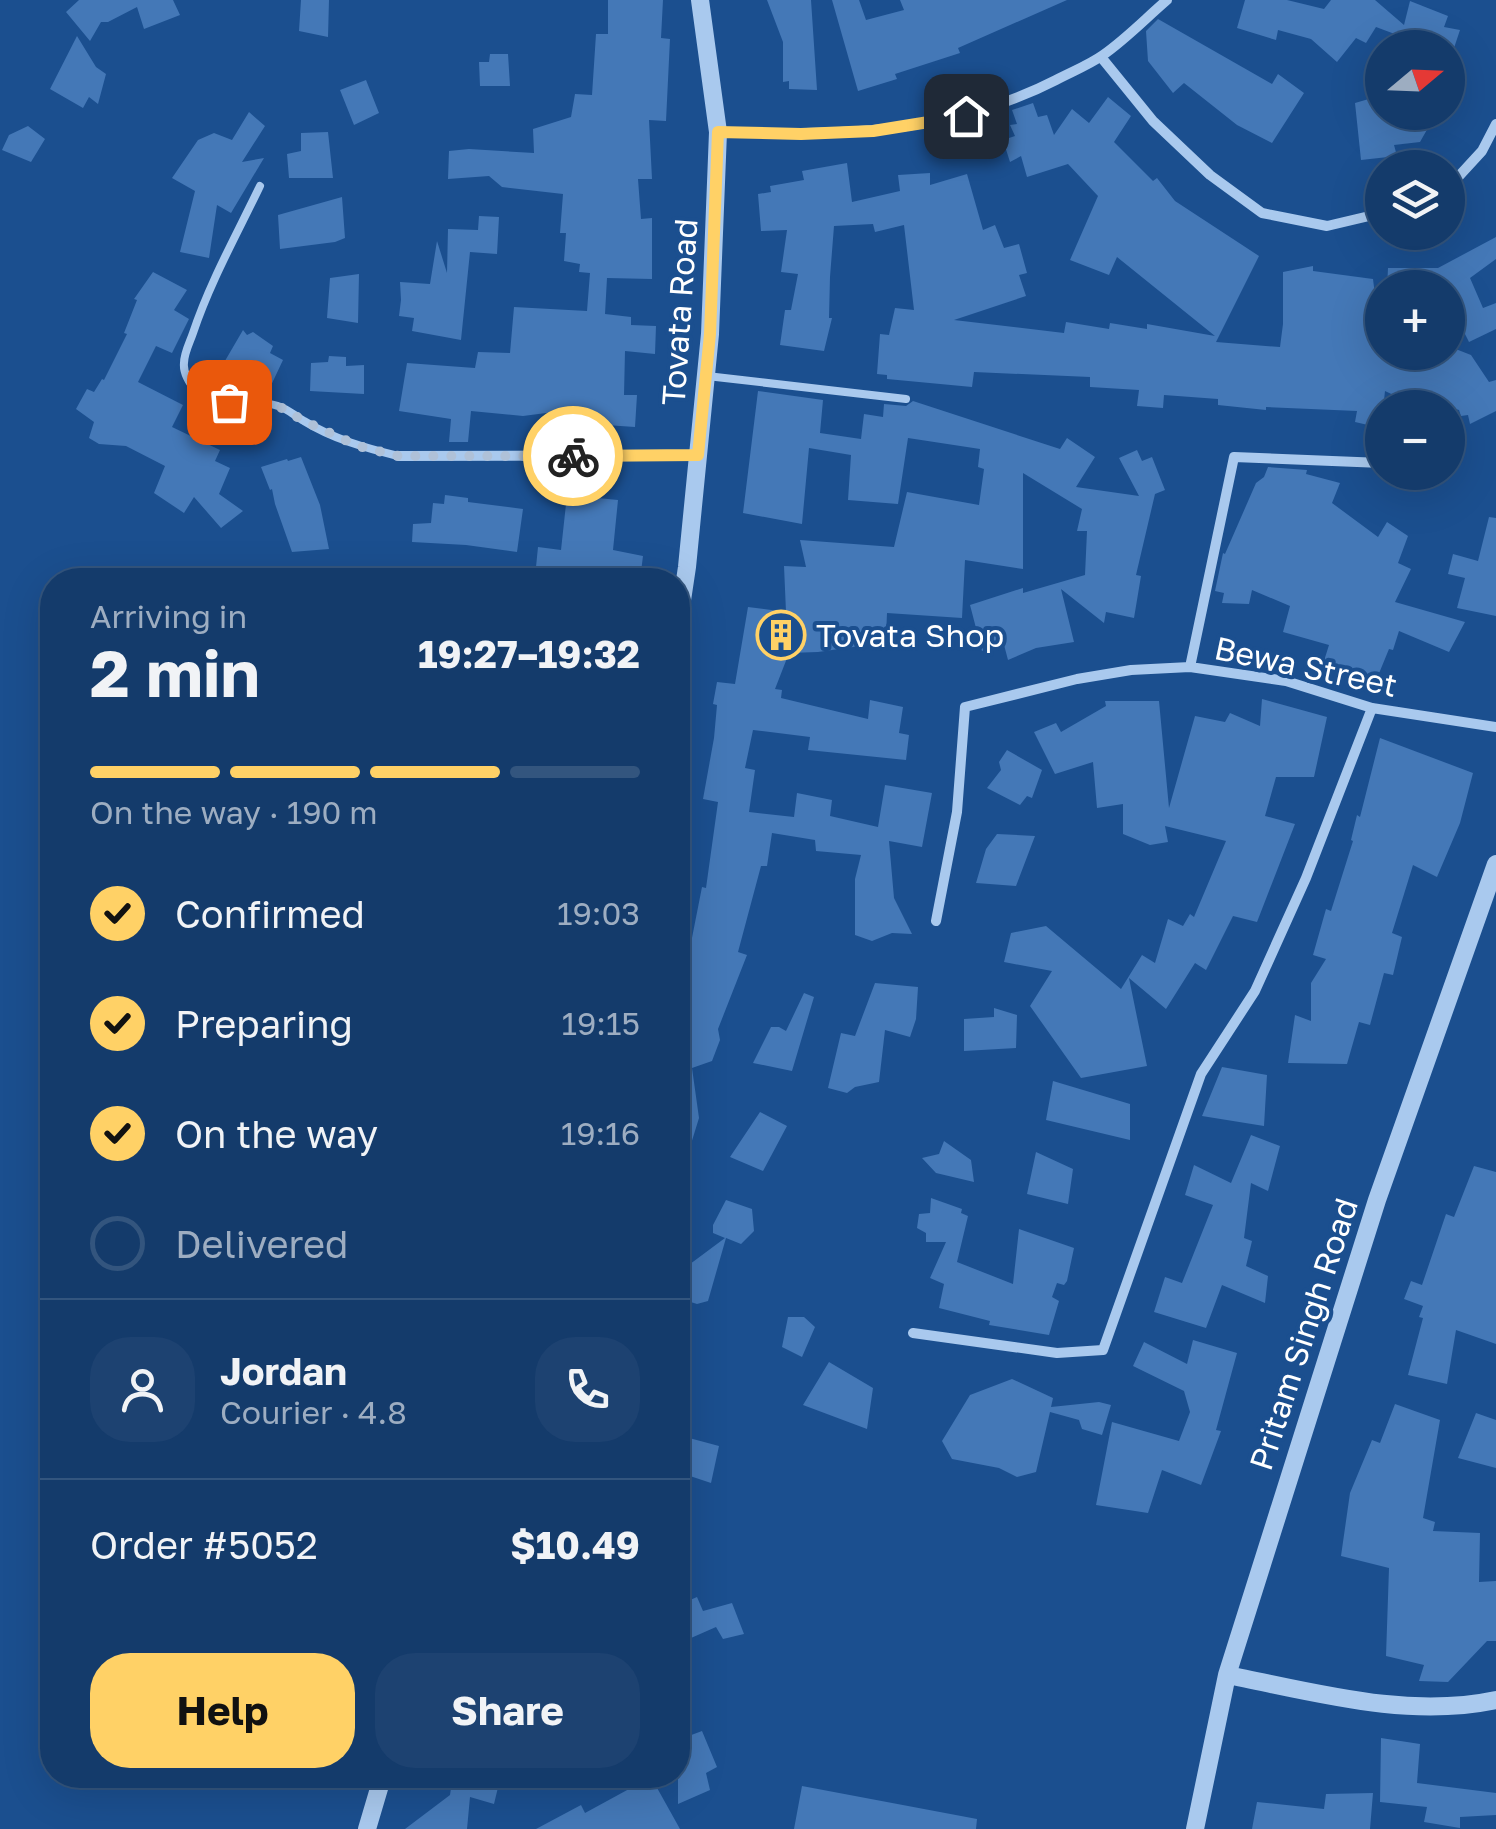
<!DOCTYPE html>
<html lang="en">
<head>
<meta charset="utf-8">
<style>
  :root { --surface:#143b6b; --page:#1d4271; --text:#f1f3f6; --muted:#9dadc1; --line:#33557e; --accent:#ffd166 }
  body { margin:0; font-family:"Golos Text",sans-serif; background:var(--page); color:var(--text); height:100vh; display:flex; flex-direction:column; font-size:38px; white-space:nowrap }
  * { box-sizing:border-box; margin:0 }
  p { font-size:32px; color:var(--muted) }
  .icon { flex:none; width:55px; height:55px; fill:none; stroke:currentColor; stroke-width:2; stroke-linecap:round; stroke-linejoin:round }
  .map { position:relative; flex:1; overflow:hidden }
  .panel { position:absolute; left:40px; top:568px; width:650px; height:1220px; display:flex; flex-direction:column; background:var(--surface); border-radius:40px; box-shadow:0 10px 40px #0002,0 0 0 2px var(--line) }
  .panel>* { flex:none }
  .needle { width:65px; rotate:71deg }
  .tools { position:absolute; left:1365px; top:30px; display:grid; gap:20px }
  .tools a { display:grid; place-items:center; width:100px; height:100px; border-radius:50%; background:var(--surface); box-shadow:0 10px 40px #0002,0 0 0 2px var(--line); font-size:50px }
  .pin { position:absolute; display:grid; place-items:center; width:85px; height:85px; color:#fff; margin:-42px; border-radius:20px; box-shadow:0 5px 15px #0006 }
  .courier { position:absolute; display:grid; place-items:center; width:100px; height:100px; margin:-50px; border:8px solid #ffd166; border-radius:50%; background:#fff; color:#222; box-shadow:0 2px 12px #0007 }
  .headline em { font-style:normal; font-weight:700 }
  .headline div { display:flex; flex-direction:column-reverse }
  .headline { display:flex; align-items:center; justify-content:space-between; height:170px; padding:0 50px }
  h1 { font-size:65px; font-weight:700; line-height:75px }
  .bar { display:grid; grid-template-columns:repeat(4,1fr); gap:15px 10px; align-content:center; height:120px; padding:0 50px }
  .bar i { height:12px; border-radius:8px; background:var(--line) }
  .bar .on { background:var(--accent) }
  .bar p { grid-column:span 4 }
  .line { display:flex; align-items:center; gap:25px; padding:0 50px; border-top:2px solid var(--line) }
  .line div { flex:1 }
  .round { display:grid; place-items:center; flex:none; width:105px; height:105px; border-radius:40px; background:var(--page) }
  ol { padding:0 50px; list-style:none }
  li { display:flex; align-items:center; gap:30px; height:110px }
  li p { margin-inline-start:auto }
  li .icon { padding:10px; border-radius:50%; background:var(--accent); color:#111; stroke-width:4 }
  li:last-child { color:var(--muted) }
  li i { width:55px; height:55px; border:5px solid var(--line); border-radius:50% }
  .primary-button { display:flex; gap:20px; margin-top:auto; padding:20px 50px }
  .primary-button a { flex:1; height:115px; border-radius:40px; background:var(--accent); color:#111; font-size:40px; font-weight:700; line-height:115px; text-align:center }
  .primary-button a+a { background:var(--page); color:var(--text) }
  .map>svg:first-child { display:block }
  .building { fill:#4478b7 }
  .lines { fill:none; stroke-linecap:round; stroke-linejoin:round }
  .service { stroke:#a9c9ee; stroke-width:8 }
  .minor { stroke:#a9c9ee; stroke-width:10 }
  .tertiary { stroke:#a9c9ee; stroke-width:18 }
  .done { stroke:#afc1d8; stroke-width:10; stroke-dasharray:0 18 }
  .route { stroke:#ffd166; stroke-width:12 }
  .labels { text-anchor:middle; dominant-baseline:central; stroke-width:8; stroke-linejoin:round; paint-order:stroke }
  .street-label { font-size:32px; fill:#fff; stroke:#1b4f8f }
  .poi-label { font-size:32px; fill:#fff; stroke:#1b4f8f; text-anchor:start }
</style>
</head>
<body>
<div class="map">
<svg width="1496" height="1829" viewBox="0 0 1496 1829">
  <rect width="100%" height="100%" fill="#1b4f8f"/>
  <path class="building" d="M 79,0 L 173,0 L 180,15 L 144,29 L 137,7 L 108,22 L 101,22 L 90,41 L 66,12 Z
    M 301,0 L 329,0 L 328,37 L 299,31 Z
    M 608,0 L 663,0 L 661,38 L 670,39 L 666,121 L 649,120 L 652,179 L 638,179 L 641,219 L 652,218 L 652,279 L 607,278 L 605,314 L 631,317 L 631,325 L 656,326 L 655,354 L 625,351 L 624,395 L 637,395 L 635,427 L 576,423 L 577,409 L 523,416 L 471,411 L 468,442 L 449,442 L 451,419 L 399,411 L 407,363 L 475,368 L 478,352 L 510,353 L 514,307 L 587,311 L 590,273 L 579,272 L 580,264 L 564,261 L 566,233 L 560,233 L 563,194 L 502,187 L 489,176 L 448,179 L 449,151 L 469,149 L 534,153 L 533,129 L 571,117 L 575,94 L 592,95 L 596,34 L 608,34 Z
    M 767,0 L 811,0 L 817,90 L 789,89 L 789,81 L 783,82 L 783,42 Z
    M 832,0 L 859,0 L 866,20 L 904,10 L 900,0 L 1067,0 L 958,48 L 960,53 L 895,74 L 897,79 L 858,91 Z
    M 1245,0 L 1287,0 L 1324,9 L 1331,0 L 1375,0 L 1404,25 L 1410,1 L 1448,16 L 1444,27 L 1460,30 L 1454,48 L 1432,48 L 1376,27 L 1366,43 L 1356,38 L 1337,62 L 1311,39 L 1278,30 L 1276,40 L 1237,28 Z
    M 1158,19 L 1272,84 L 1278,74 L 1304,93 L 1272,143 L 1237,125 L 1184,83 L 1173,93 L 1148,61 L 1146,31 Z
    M 77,36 L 96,67 L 106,74 L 98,104 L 89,97 L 83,108 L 50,89 Z
    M 490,54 L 508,54 L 510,86 L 480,86 L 479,62 L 489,62 Z
    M 366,80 L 379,113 L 354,125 L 340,90 Z
    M 1379,96 L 1382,112 L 1437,112 L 1420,142 L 1394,145 L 1397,156 L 1361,160 L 1355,103 Z
    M 1108,97 L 1131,116 L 1114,142 L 1153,181 L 1157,178 L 1175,201 L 1259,256 L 1216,342 L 1280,347 L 1283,324 L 1283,272 L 1313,266 L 1313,271 L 1373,279 L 1382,352 L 1448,352 L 1448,346 L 1471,355 L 1489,382 L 1496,380 L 1496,411 L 1470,424 L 1468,415 L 1461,416 L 1459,410 L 1420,398 L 1417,406 L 1385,391 L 1381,428 L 1355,422 L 1357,411 L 1266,407 L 1266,410 L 1218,405 L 1218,399 L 1164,395 L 1163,408 L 1137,406 L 1139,390 L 1090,387 L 1090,377 L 974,372 L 972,387 L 887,379 L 887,375 L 877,374 L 880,334 L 889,335 L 895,308 L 914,310 L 904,225 L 875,232 L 873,224 L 834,226 L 830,277 L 829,318 L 832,318 L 824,351 L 780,345 L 785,310 L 791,310 L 798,274 L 781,272 L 787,230 L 761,231 L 758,194 L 771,192 L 770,186 L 804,180 L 802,171 L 847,163 L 852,202 L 900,191 L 898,175 L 930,173 L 930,185 L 967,174 L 983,230 L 995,225 L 1004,248 L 1019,244 L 1027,273 L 1019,275 L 1026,296 L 954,320 L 1064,333 L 1066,322 L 1109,329 L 1110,323 L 1147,329 L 1147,324 L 1215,336 L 1117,257 L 1109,275 L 1070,260 L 1098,196 L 1068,164 L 1027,177 L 1021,156 L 1010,162 L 1003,140 L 1015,136 L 1010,125 L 1017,124 L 1012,110 L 1033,103 L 1038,117 L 1047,115 L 1054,135 L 1072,109 L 1089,123 Z
    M 249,112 L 265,126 L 242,162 L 264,158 L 231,213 L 217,205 L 209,258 L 180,252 L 195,191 L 172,178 L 198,140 L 214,133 L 232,140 Z
    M 28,126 L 45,139 L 31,162 L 2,150 L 9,135 Z
    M 328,132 L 333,178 L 289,178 L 287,154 L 301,151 L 301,133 Z
    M 342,197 L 345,238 L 335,242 L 280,249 L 278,215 Z
    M 479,216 L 499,217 L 497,254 L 470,252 L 461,340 L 412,331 L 414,318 L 399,316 L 401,300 L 400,282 L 430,284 L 437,241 L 447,273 L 448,229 L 478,230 Z
    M 1496,237 L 1496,259 L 1470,278 L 1483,308 L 1496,303 L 1496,329 L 1469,342 L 1448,300 L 1448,288 L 1387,288 L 1388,268 L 1438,268 Z
    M 153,272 L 187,290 L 174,310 L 189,319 L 172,353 L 156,346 L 138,382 L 183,405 L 172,427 L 220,450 L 215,461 L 230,468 L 219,494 L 243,511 L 221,528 L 194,497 L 184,513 L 154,493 L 165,466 L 126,446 L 99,444 L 89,438 L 94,422 L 76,409 L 87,389 L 94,392 L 102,379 L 104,380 L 127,334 L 124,333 L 137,300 L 134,299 Z
    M 359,274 L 358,323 L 327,318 L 330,278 Z
    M 243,330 L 247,335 L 253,332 L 273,346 L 270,353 L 283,360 L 266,396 L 249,395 L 215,378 Z
    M 329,356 L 346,357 L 346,366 L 364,365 L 364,394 L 310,391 L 311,363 L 328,362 Z
    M 758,391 L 823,400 L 820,433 L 861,439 L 864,414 L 883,417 L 884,404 L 906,406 L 913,401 L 1060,449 L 1067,438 L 1095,457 L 1076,487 L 1139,496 L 1119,458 L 1137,450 L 1142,461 L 1152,457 L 1165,490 L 1155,494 L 1136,575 L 1141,576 L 1134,618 L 1106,612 L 1104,623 L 1061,589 L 1074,642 L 1036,648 L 1008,660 L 1003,641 L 982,651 L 970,605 L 1023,588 L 1023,593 L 1085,575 L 1087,531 L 1077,531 L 1082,509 L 1023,473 L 1023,569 L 965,560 L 962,618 L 887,613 L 886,637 L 875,637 L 874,644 L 818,652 L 789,653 L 775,689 L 782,690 L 781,698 L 868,719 L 870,700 L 903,707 L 899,733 L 909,735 L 906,760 L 808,750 L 810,737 L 753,730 L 745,768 L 755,770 L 749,812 L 794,817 L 797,793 L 832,800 L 830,816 L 878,827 L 885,785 L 932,793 L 922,847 L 889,841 L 894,898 L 912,934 L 892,933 L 872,941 L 855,935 L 855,879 L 861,855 L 816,851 L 815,840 L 772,833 L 767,866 L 761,866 L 738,952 L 747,955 L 718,1029 L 720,1040 L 712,1061 L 692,1068 L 699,1118 L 682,1173 L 678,1173 L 678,981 L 682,963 L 690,948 L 702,887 L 706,888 L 718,802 L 703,799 L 714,738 L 717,705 L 713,704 L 717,682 L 735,684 L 748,607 L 786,612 L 784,566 L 806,567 L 800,540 L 894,547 L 907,492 L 979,505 L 984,469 L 978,467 L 980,449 L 908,438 L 898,504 L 848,500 L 851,455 L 809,448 L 802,524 L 743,513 Z
    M 301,457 L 320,505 L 329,549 L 292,552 L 275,504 L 272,489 L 270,490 L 261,467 L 287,459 L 288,461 Z
    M 1268,467 L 1307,470 L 1306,474 L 1340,483 L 1332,503 L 1378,537 L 1387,522 L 1408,536 L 1398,563 L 1411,569 L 1395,602 L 1465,622 L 1449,652 L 1399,631 L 1393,650 L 1389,649 L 1373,688 L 1323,664 L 1329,645 L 1283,632 L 1290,606 L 1252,590 L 1249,604 L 1222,603 L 1224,593 L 1215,591 L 1223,553 L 1225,554 L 1256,483 L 1264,477 Z
    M 445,495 L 468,498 L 468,502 L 523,509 L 517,552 L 466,545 L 412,542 L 413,524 L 431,523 L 433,503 L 444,504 Z
    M 567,495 L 618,500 L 613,550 L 643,556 L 640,580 L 545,580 L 544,577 L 535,577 L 538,547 L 561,550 Z
    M 1489,517 L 1496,518 L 1496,616 L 1457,608 L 1465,578 L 1448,574 L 1453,554 L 1478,561 Z
    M 1262,699 L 1327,717 L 1314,777 L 1276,777 L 1265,816 L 1295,824 L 1257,922 L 1233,916 L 1206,970 L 1195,963 L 1166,1009 L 1129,978 L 1147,1066 L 1081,1078 L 1030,1006 L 1052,971 L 1004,962 L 1011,933 L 1046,926 L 1121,989 L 1142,955 L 1155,963 L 1168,919 L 1183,926 L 1190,914 L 1194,917 L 1226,841 L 1165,826 L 1168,842 L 1150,845 L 1123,834 L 1123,804 L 1097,808 L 1093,762 L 1055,774 L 1034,732 L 1056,723 L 1061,732 L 1106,706 L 1105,701 L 1159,701 L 1169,808 L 1195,716 L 1225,722 L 1230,713 L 1260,726 Z
    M 1380,738 L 1473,773 L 1460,823 L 1437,877 L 1413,865 L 1392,933 L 1402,937 L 1393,975 L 1384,973 L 1370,1025 L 1359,1022 L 1347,1064 L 1288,1063 L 1295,1015 L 1311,1021 L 1311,983 L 1326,959 L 1313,955 L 1326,909 L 1331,911 L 1353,841 L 1351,840 L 1357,815 L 1360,817 Z
    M 1007,750 L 1042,770 L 1032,798 L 1027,796 L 1020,805 L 987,788 L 1001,770 L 999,762 Z
    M 997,834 L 1035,836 L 1016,886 L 976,883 L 986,849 Z
    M 875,983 L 918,987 L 916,1019 L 910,1037 L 885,1030 L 879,1082 L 855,1087 L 847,1093 L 828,1088 L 841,1033 L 855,1036 Z
    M 804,993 L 814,997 L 792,1071 L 753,1063 L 771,1027 L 779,1027 L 786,1031 Z
    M 994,1008 L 1017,1015 L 1016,1048 L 964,1051 L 964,1019 L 994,1017 Z
    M 1222,1067 L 1267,1075 L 1264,1126 L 1202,1116 Z
    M 1053,1081 L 1130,1104 L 1130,1140 L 1046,1120 Z
    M 760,1112 L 787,1126 L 763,1171 L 730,1157 Z
    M 1251,1135 L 1280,1146 L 1268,1191 L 1251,1183 L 1244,1238 L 1252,1241 L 1246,1266 L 1268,1276 L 1265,1303 L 1222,1285 L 1206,1328 L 1154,1312 L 1165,1277 L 1182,1283 L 1213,1205 L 1185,1195 L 1194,1165 L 1231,1183 Z
    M 944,1141 L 971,1160 L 974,1182 L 936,1173 L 922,1158 L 939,1154 Z
    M 1036,1152 L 1073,1169 L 1068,1204 L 1027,1194 Z
    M 1474,1166 L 1496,1172 L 1496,1344 L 1456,1330 L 1447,1384 L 1408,1375 L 1423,1318 L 1419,1317 L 1423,1306 L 1404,1299 L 1411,1281 L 1422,1285 L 1446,1214 L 1454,1217 Z
    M 931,1198 L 962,1209 L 961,1213 L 968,1216 L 957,1262 L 1013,1284 L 1019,1229 L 1074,1248 L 1067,1281 L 1064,1285 L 1057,1283 L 1052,1297 L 1059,1301 L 1049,1335 L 989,1325 L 990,1321 L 939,1308 L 944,1284 L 930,1278 L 946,1242 L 926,1242 L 926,1233 L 917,1228 L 919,1214 L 930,1213 Z
    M 726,1200 L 752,1209 L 754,1231 L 741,1244 L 726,1238 L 708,1301 L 697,1304 L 678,1298 L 678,1273 L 725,1238 L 713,1233 L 713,1225 Z
    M 788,1317 L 804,1317 L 815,1327 L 802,1357 L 782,1347 Z
    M 1193,1340 L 1237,1353 L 1216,1430 L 1221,1431 L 1201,1485 L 1162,1470 L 1148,1513 L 1096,1505 L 1112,1422 L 1179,1441 L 1190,1412 L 1184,1391 L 1133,1366 L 1144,1342 L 1187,1364 Z
    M 829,1362 L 873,1388 L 867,1429 L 803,1405 Z
    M 1012,1379 L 1053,1398 L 1051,1407 L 1099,1402 L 1111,1405 L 1102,1435 L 1082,1429 L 1079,1420 L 1050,1412 L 1036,1472 L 1017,1477 L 999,1468 L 952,1459 L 942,1441 L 970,1395 Z
    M 1395,1404 L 1440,1420 L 1423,1518 L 1435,1522 L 1433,1531 L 1480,1533 L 1479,1582 L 1496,1581 L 1496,1641 L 1487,1641 L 1448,1682 L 1419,1681 L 1424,1665 L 1386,1656 L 1389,1568 L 1341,1556 L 1350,1493 L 1372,1440 L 1380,1443 Z
    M 1476,1413 L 1496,1420 L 1496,1468 L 1458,1458 Z
    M 678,1435 L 719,1446 L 711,1483 L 678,1472 Z
    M 697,1597 L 703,1611 L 732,1603 L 744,1634 L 723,1639 L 716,1627 L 691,1638 L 681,1604 Z
    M 702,1731 L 717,1767 L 706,1773 L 710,1790 L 678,1804 L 678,1740 Z
    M 1381,1738 L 1420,1744 L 1417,1783 L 1496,1793 L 1496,1815 L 1460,1817 L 1460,1828 L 1424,1822 L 1427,1807 L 1380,1802 Z
    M 453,1775 L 501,1775 L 494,1804 L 470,1797 L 467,1829 L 405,1829 L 450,1795 Z
    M 651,1777 L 680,1829 L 536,1829 L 581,1805 L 585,1813 Z
    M 802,1786 L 977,1819 L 976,1829 L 794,1829 Z
    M 1373,1793 L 1370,1829 L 1252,1829 L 1257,1802 L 1324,1809 L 1326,1794 Z"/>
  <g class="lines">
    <path class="service" d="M 260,186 C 237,234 210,282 193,333 C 190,342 184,353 184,363 C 183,372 189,384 196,390 C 219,410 252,397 278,406 C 288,409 295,416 304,421 C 333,439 366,448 398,456
      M 707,376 L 906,399"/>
    <path class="minor" d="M 1101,57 L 1153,121 L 1210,175 L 1262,213 L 1327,226 L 1382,213
      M 718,132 C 837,135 947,136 1056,80 C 1071,72 1089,65 1103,55 C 1126,39 1146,18 1167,0
      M 1448,188 L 1482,151 L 1496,124
      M 398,456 L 698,455
      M 1190,667 L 1234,457 L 1382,463
      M 936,921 L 957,812 L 965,707 L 1077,679 L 1131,670 L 1190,667 L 1286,681 L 1372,708 L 1496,727
      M 913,1333 L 1057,1353 L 1103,1350 L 1201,1074 L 1255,991 L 1306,878 L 1372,708"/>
    <path class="tertiary" d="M 678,627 L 687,567 L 710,334 L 718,132 L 700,0
      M 1227,1675 C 1314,1692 1407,1719 1496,1700
      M 367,1829 L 383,1775
      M 1195,1829 L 1227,1675 L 1377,1200 L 1496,864"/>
  </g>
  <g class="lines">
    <path class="done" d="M 229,402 L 259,401 L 275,404 L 304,421 L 358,446 L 398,456 L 573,456"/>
    <path class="route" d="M 573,456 L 698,455 L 710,334 L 718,132 L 801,134 L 873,131 L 966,116"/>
  </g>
  <defs>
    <g id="building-ring" transform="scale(2.5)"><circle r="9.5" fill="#1b4f8f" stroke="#ffd166" stroke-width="1.5"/><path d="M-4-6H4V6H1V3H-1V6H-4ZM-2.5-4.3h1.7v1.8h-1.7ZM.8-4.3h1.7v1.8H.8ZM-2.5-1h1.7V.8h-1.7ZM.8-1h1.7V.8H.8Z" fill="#ffd166"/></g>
  </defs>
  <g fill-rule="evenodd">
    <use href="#building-ring" x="781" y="635"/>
  </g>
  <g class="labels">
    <g class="street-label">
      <text transform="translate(679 312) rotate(-86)">Tovata Road</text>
      <text transform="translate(1306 666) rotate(12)">Bewa Street</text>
      <text transform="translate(1303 1334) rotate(-72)">Pritam Singh Road</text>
    </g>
    <g class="poi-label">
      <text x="816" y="635">Tovata Shop</text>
    </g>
  </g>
</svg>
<div class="tools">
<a><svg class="needle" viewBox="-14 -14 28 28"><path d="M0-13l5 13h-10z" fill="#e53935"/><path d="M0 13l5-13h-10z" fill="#9dadc1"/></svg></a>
<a><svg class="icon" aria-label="layers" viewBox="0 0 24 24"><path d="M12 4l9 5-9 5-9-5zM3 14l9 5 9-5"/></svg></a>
<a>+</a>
<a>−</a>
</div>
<div class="pin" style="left:229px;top:402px;background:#ea580c"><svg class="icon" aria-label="bag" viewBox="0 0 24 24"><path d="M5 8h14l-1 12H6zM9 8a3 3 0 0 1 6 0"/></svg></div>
<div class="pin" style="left:966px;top:116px;background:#1f2937"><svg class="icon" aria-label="home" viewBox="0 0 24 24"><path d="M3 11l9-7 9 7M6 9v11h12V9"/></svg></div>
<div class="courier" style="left:573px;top:456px"><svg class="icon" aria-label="bike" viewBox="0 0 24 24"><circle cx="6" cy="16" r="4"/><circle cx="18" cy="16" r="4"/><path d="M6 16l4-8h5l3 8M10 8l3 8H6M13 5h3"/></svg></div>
<section class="panel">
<div class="headline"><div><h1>2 min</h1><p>Arriving in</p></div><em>19:27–19:32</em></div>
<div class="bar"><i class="on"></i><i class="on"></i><i class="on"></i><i></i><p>On the way · 190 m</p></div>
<ol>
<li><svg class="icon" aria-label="check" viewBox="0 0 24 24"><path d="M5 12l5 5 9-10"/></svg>Confirmed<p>19:03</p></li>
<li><svg class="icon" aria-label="check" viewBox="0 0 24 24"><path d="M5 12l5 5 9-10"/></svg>Preparing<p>19:15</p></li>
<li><svg class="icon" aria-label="check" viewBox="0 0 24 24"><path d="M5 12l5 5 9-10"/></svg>On the way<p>19:16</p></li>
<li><i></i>Delivered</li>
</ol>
<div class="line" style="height:180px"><a class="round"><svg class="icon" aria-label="person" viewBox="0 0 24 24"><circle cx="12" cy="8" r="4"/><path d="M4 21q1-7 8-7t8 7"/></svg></a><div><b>Jordan</b><p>Courier · 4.8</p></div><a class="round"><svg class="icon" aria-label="phone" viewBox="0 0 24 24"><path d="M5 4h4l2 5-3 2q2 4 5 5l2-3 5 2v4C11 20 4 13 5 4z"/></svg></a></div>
<div class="line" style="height:130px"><div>Order #5052</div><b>$10.49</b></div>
<div class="primary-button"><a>Help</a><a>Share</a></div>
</section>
</div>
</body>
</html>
